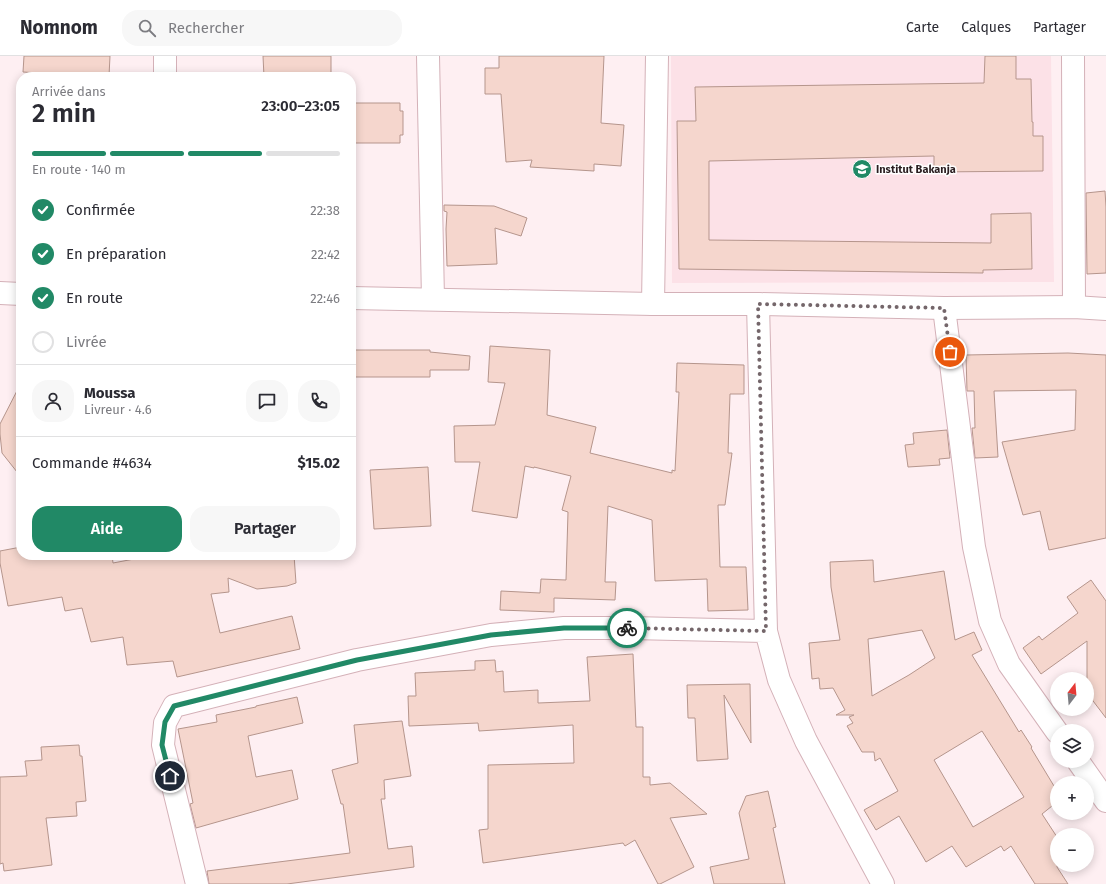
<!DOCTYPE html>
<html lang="fr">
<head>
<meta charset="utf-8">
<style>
  :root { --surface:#fff; --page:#f7f7f7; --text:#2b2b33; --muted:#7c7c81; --line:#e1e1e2; --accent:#218966 }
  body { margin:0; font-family:"Fira Sans",sans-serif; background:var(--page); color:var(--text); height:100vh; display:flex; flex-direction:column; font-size:15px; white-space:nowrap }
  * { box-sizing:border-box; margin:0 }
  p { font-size:13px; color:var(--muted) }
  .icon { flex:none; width:22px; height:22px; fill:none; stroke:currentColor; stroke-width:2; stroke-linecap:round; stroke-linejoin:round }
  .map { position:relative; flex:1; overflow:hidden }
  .panel { position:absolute; left:16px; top:16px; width:340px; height:488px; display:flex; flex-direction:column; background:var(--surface); border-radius:16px; box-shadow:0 2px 10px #0003 }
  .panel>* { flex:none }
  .needle { width:26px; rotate:16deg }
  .buttons { position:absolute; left:1050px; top:616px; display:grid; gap:8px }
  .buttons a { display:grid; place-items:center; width:44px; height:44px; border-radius:50%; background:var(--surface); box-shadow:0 2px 10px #0003; font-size:20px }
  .pin { position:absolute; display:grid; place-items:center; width:34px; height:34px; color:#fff; margin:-17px; border:2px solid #fff; border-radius:50%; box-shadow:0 1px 4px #0007 }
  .courier { position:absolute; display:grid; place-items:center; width:40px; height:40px; margin:-20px; border:3px solid #218966; border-radius:50%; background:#fff; color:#222; box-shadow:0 1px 5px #0007 }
  .summary em { font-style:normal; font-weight:600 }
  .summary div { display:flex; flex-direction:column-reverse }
  .summary { display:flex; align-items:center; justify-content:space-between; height:68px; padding:0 16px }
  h1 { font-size:26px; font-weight:600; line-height:30px }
  .bar { display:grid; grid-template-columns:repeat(4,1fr); gap:6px 4px; align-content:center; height:48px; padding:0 16px }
  .bar i { height:5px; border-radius:3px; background:var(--line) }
  .bar .active { background:var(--accent) }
  .bar p { grid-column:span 4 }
  .line { display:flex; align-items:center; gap:10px; padding:0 16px; border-top:1px solid var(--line) }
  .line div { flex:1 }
  .round { display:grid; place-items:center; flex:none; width:42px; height:42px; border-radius:16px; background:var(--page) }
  ol { padding:0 16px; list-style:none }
  li { display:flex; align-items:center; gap:12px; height:44px }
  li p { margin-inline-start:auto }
  li .icon { padding:4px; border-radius:50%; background:var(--accent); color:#fff; stroke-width:4 }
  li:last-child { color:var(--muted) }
  li i { width:22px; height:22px; border:2px solid var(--line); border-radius:50% }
  .action { display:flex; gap:8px; margin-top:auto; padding:8px 16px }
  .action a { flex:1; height:46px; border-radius:16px; background:var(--accent); color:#fff; font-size:16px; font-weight:600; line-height:46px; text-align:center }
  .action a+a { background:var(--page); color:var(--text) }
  header { display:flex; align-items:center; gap:24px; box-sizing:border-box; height:56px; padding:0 20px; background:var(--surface); border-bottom:1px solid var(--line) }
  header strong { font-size:19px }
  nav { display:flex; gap:22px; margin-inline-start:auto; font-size:14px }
  .search { width:280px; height:36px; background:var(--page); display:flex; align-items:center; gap:10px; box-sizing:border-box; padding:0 14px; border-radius:16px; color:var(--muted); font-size:15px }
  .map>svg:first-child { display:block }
  .built { fill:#fce1e7 }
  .building { fill:#f5d6cd; stroke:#b5958c; fill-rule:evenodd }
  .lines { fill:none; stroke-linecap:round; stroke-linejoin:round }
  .minor-casing { stroke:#d4b1b8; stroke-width:24 }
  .secondary-casing { stroke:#d4b1b8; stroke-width:24 }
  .minor { stroke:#fff; stroke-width:22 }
  .secondary { stroke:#fff; stroke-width:22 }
  .done { stroke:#74666a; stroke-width:4; stroke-dasharray:0 7.2 }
  .route { stroke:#218966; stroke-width:5 }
  .labels { text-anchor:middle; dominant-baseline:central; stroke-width:3; stroke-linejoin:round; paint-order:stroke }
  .poi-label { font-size:11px; font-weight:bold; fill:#2a1d20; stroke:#fff; text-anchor:start }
</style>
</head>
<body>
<header>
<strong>Nomnom</strong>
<div class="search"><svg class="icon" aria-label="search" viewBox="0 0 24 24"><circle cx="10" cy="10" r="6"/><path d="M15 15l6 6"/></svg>Rechercher</div>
<nav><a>Carte</a><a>Calques</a><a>Partager</a></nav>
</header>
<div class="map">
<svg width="1106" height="828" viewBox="0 0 1106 828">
  <rect width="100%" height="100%" fill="#feeff2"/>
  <path class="built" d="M 671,0 L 1051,0 L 1054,226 L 672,227 Z"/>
  <path class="building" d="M 24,0 L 110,0 L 109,20 L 93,19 L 93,21 L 70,21 L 70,19 L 23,16 Z
    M 263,0 L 331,0 L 331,21 L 264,21 Z
    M 499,0 L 604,0 L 601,67 L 624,69 L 621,110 L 594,108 L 594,115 L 530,111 L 532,104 L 506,106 L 501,38 L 485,38 L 485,12 L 499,12 Z
    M 985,0 L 1016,0 L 1016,23 L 1031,23 L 1032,66 L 1033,66 L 1033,80 L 1043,80 L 1043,115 L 934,116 L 934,100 L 709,105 L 709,184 L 991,187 L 991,158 L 1031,157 L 1032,213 L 983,214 L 983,217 L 679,213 L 677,65 L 696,65 L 695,31 L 984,27 Z
    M 355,47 L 400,47 L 400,55 L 403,55 L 403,79 L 400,79 L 400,87 L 355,87 Z
    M 1105,135 L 1106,151 L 1106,217 L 1087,218 L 1086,137 Z
    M 444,149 L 494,150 L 527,162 L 521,180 L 495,172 L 497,208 L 447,210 L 446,173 L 447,156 L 444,155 Z
    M 490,290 L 550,294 L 547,359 L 596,371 L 590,397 L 672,417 L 672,414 L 675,415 L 679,336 L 676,336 L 677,307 L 744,309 L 744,338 L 730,338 L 728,397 L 732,397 L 725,449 L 718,449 L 720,511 L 746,511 L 748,554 L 708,555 L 707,523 L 655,525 L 652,464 L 608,450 L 605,526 L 616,526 L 615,544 L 554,542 L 554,556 L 500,554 L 501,535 L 540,537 L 541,523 L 566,524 L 568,456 L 562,454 L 571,420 L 534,411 L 534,412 L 525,410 L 517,462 L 472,455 L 480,406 L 455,406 L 454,370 L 495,369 L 505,327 L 488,326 Z
    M 351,294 L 430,294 L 430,296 L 470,300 L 469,314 L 430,314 L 430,321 L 351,321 Z
    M 1068,297 L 1106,299 L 1106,482 L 1049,494 L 1040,455 L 1023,459 L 1002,386 L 1075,374 L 1076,334 L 994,335 L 998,401 L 975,402 L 972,372 L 975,372 L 974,335 L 967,335 L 966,299 Z
    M 21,327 L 21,421 L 2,397 L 0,378 L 0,368 Z
    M 947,374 L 950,402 L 939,403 L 940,409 L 908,411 L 905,389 L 914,388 L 913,377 Z
    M 428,411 L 431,470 L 374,473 L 370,414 Z
    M 21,491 L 21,499 L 112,499 L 113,507 L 155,499 L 294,499 L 296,527 L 287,530 L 257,533 L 228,522 L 229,536 L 211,538 L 220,577 L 292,560 L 300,593 L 177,621 L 173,605 L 127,609 L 123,581 L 91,586 L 82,552 L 65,555 L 62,541 L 8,550 L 0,507 L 0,495 Z
    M 873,504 L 874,526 L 944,515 L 955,584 L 974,576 L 982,594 L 972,599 L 1019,676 L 1021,674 L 1032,691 L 1031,692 L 1057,735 L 1057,746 L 1042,758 L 1057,781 L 1057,811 L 1068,828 L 1035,828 L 1011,790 L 1004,795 L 1001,790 L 966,811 L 952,790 L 926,806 L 899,760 L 876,774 L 864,754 L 898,735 L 880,702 L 875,705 L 874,696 L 862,696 L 847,670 L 853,667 L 849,661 L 854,659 L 836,659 L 845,654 L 833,632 L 820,633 L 819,622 L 812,623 L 809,587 L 840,584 L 831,531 L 830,506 ZM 922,574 L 935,602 L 909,619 L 872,640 L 868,583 ZM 982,675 L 1024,741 L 973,771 L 934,704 Z
    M 1091,524 L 1106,545 L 1106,662 L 1087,637 L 1087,585 L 1041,618 L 1023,592 L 1039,580 L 1042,584 L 1078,557 L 1067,541 Z
    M 633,598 L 636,671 L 643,671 L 643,721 L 650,721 L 650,729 L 670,727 L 707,758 L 670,762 L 694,811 L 660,828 L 658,828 L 635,784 L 625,790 L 623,787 L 483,807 L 479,774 L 488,773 L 488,709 L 574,707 L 573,669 L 479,675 L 478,667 L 409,670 L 408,640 L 416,640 L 415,617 L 475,614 L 475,605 L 495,604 L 496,616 L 503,615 L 504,636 L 538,634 L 538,647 L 588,645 L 590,645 L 587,601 Z
    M 750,628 L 751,687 L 724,639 L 728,703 L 697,705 L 695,662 L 688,662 L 687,629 Z
    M 297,641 L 303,667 L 248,680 L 256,721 L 292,714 L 298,743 L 196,772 L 190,748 L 193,747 L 178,673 L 217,666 L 216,659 L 256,651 L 256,650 Z
    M 402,665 L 411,720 L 384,724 L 385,743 L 381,743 L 388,793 L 412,790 L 414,811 L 287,828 L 209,828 L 207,815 L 350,797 L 343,748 L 341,748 L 332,714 L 358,707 L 354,669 Z
    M 79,689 L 80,700 L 82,700 L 86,745 L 76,746 L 77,760 L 46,762 L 52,809 L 4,815 L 3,807 L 0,808 L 0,721 L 27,720 L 25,705 L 42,704 L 41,691 Z
    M 768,735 L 776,771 L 773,772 L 785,828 L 714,828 L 710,811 L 749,803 L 739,757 L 746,740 Z"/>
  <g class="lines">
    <g class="minor-casing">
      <path id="minor" d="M 165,0 L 165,21
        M 428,0 L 433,243
        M 1073,0 L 1074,251
        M 653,248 L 657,0
        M 758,248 L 766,575 L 779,624 L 806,685 L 883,828
        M 944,252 L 974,491 L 990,565 L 1009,608 L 1057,676
        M 1078,705 L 1106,745
        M 197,828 L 163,689 L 165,667 L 174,650 L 357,604 L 491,579 L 564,572 L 631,572 L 766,575"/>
    </g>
    <g class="secondary-casing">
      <path id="secondary" d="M 0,237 L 21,238
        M 351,242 L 653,248 L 758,248 L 944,252 L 1074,251 L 1106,253"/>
    </g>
    <use href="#minor" class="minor"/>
    <use href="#secondary" class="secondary"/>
  </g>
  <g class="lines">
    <path class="done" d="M 627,572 L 766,575 L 758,248 L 944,252 L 950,296"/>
    <path class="route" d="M 170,720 L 162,689 L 165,666 L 174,650 L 357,604 L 491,579 L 564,572 L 627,572"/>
  </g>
  <defs>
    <g id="school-disc" transform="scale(1)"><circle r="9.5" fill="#218966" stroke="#fff"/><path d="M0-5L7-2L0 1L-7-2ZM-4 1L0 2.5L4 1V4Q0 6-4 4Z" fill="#fff"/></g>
  </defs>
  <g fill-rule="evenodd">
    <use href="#school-disc" x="862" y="113"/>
  </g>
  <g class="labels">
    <g class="poi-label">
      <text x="876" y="113">Institut Bakanja</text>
    </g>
  </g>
</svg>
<div class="buttons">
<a><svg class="needle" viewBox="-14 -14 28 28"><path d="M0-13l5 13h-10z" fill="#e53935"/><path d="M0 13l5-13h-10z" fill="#7c7c81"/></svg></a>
<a><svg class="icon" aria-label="layers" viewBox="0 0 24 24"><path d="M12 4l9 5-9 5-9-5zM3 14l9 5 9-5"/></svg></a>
<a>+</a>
<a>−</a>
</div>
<div class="pin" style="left:950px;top:296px;background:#ea580c"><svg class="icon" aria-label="bag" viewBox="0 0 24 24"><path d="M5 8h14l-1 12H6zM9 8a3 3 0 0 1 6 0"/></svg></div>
<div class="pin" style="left:170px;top:720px;background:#1f2937"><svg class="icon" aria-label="home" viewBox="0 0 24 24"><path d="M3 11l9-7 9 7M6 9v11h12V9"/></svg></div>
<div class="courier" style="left:627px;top:572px"><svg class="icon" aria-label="bike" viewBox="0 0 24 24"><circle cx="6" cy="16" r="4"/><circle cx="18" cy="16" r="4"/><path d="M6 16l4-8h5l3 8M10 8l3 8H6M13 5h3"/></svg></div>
<section class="panel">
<div class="summary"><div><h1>2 min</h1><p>Arrivée dans</p></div><em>23:00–23:05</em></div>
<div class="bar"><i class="active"></i><i class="active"></i><i class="active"></i><i></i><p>En route · 140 m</p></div>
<ol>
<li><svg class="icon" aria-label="check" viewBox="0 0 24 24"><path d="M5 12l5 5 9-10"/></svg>Confirmée<p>22:38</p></li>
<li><svg class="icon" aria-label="check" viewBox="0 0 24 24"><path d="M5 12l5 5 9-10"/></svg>En préparation<p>22:42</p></li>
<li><svg class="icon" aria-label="check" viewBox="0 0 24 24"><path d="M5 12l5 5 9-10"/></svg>En route<p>22:46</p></li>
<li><i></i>Livrée</li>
</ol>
<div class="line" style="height:72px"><a class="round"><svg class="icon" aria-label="person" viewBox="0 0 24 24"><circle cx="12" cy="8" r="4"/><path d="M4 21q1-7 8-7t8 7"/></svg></a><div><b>Moussa</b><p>Livreur · 4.6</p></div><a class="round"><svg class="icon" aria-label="chat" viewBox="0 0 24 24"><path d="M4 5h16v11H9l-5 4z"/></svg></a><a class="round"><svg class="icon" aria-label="phone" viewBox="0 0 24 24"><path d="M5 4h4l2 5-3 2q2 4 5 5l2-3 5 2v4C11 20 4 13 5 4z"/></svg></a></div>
<div class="line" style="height:52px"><div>Commande #4634</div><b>$15.02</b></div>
<div class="action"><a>Aide</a><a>Partager</a></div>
</section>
</div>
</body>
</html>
